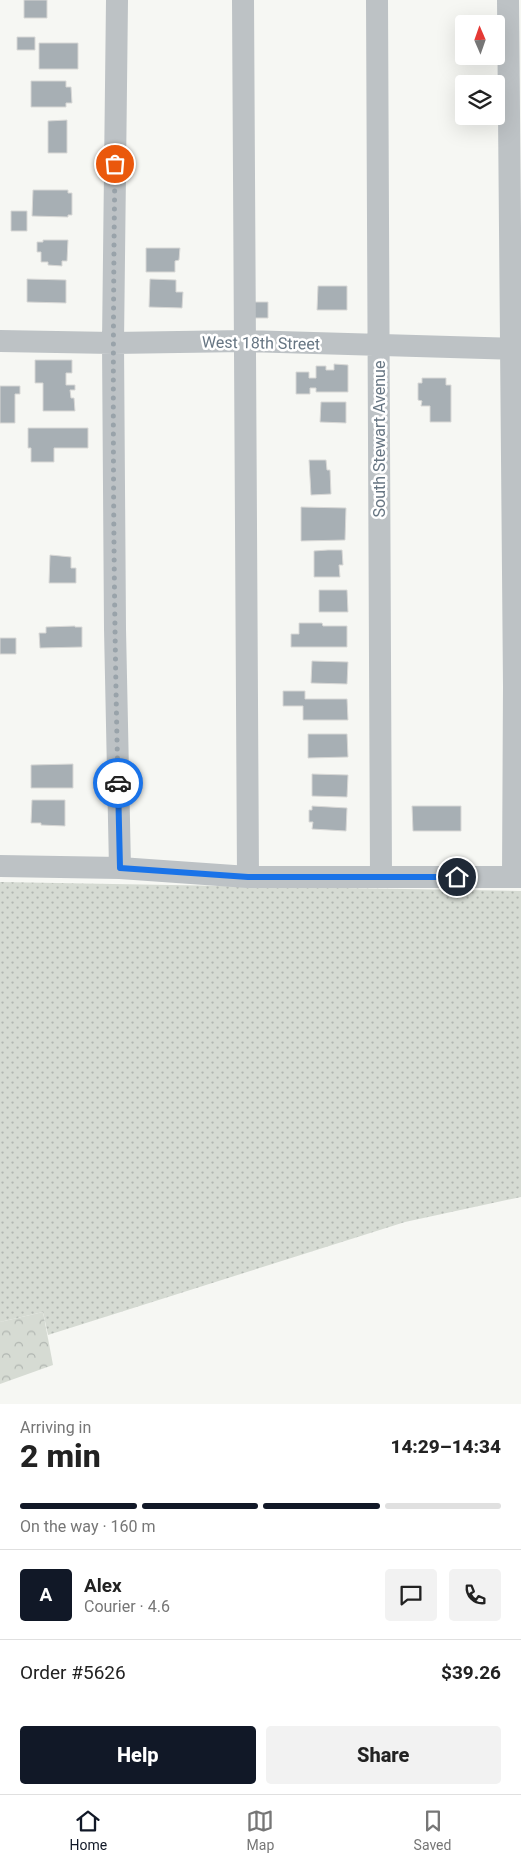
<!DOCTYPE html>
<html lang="en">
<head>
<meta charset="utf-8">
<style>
  :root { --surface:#fff; --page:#f2f2f2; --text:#222; --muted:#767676; --line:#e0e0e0; --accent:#111827 }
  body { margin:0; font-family:Roboto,sans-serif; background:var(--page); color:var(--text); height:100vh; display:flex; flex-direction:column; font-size:19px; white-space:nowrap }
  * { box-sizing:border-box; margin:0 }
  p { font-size:16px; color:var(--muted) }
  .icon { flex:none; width:28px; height:28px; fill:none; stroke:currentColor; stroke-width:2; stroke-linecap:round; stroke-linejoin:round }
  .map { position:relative; height:1404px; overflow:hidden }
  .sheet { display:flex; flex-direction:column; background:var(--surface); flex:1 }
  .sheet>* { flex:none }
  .needle { width:32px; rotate:358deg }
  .buttons { position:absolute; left:455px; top:15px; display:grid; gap:10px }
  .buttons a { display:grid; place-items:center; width:50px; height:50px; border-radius:5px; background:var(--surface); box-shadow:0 5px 20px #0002; font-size:25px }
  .pin { position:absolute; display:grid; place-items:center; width:42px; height:42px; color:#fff; margin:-21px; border:2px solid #fff; border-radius:50%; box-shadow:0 1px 5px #0007 }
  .courier { position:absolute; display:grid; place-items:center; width:50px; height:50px; margin:-25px; border:4px solid #1a73e8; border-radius:50%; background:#fff; color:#222; box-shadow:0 1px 6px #0007 }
  .overview em { font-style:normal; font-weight:800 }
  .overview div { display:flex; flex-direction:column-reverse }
  .overview { display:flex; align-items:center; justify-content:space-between; height:85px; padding:0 20px }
  h1 { font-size:32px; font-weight:800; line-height:38px }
  .bar { display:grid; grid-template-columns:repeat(4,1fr); gap:8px 5px; align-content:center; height:60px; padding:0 20px }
  .bar i { height:6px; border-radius:4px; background:var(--line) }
  .bar .active { background:var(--accent) }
  .bar p { grid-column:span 4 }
  .line { display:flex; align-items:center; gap:12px; padding:0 20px; border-top:1px solid var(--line) }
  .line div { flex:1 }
  .round { display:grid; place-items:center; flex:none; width:52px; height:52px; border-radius:5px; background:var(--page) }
  .action { display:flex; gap:10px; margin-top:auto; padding:10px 20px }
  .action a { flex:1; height:58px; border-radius:5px; background:var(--accent); color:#fff; font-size:20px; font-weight:800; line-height:58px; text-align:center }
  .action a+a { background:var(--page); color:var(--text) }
  .tab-bar { display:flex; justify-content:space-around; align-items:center; height:70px; border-top:1px solid var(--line); background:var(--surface); font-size:14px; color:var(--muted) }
  .tab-bar a { display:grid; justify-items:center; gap:2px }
  .tab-bar .active { color:var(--accent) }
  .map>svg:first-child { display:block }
  .grass { fill:url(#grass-dots) }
  .forest { fill:url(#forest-crowns) }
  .building { fill:#a7afb4; stroke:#d8d8d6 }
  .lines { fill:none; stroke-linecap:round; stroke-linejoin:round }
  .minor { stroke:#bdc2c5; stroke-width:22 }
  .done { stroke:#99a3aa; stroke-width:5; stroke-dasharray:0 9 }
  .route { stroke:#1a73e8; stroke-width:6 }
  .labels { text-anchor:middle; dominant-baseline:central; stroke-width:5; stroke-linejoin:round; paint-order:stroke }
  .street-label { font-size:16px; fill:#677683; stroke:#fff }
</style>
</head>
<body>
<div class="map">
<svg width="521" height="1404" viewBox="0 0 521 1404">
  <defs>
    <pattern id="grass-dots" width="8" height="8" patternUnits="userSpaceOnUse" patternTransform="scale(1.25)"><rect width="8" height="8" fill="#d6dbd3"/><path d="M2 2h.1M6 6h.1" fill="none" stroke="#b1b6b1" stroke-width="1.8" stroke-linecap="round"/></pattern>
    <pattern id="forest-crowns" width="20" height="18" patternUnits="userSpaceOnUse" patternTransform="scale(1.25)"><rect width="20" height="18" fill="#d6dbd3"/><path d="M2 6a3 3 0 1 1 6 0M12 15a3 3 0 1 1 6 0" fill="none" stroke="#b1b6b1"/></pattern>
  </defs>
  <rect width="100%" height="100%" fill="#f6f7f3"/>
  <path class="grass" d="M 0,882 L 521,891 L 521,1197 L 405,1222 L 48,1335 L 43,1312 L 0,1322 Z"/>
  <path class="forest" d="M 43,1312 L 53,1365 L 0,1384 L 0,1322 Z"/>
  <path class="building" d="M 24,0 L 47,0 L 47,18 L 24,18 Z
    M 17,37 L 35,37 L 35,50 L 17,50 Z
    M 39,43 L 78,43 L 78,69 L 39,69 Z
    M 31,81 L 66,81 L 66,87 L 71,87 L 72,103 L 66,103 L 66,107 L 31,107 Z
    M 67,120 L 67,153 L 48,153 L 48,121 Z
    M 33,190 L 68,190 L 68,193 L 72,193 L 72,215 L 68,215 L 68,217 L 32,216 Z
    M 11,211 L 27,211 L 27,231 L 11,231 Z
    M 43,240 L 68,240 L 67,261 L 62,261 L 62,266 L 48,265 L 48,262 L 41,262 L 41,252 L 37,252 L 37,242 L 43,242 Z
    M 146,248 L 180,248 L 179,260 L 175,261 L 175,272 L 146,272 Z
    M 27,279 L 66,280 L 66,303 L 27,302 Z
    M 150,279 L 176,280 L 176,292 L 183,292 L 182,308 L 149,307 Z
    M 318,286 L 347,286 L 347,310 L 317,310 Z
    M 253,302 L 268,302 L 268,318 L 253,318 Z
    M 35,360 L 72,360 L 72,373 L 66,373 L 66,385 L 75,385 L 75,390 L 70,390 L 71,398 L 74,398 L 75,411 L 43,411 L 43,383 L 35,383 Z
    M 334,364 L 348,365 L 348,392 L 316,392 L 316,388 L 310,388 L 310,394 L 296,394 L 296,372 L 309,372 L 309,378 L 316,378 L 316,366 L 326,366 L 326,370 L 334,370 Z
    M 422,378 L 446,378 L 446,385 L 451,385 L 451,422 L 430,422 L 430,406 L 421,406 L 422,401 L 418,400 L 418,383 L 422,383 Z
    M 0,386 L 20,386 L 20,394 L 15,394 L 15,423 L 0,423 Z
    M 321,402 L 346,402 L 346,423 L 320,422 Z
    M 28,428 L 88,428 L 88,448 L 54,448 L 54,462 L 31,462 L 31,448 L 28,448 Z
    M 309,460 L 326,460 L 327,470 L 330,470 L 331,494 L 311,495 Z
    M 301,507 L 346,508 L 345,540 L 301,541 Z
    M 328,550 L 342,550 L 343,565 L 339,565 L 340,577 L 314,577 L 314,551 Z
    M 50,555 L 71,557 L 71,568 L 76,568 L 76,583 L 49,583 Z
    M 319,590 L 347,590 L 348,612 L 319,612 Z
    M 299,623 L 322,623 L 323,626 L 347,626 L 347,647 L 291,647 L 291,634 L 299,634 Z
    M 75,626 L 75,627 L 82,627 L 82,647 L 40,648 L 39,633 L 46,633 L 46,627 Z
    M 0,638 L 16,638 L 16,654 L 0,654 Z
    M 312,661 L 348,662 L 347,684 L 311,683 Z
    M 283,691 L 305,691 L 305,699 L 347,699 L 348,720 L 303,720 L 303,706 L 283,706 Z
    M 308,734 L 347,734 L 348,757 L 308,758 Z
    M 73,764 L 73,788 L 31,788 L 31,765 Z
    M 312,774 L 348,775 L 347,797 L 312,796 Z
    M 32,800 L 65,800 L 65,826 L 41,825 L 41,823 L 31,823 Z
    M 312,806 L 347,808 L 346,831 L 312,829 L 313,822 L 309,822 L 309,810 L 312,810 Z
    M 412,806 L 461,806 L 461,831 L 413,831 Z"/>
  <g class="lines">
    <path class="minor" d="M 117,0 L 113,343 L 115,629 L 120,868
      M 243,0 L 248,877
      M 377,0 L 381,877
      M 508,0 L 514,686 L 513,877
      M 0,341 L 113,343 L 244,341 L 521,349
      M 0,866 L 120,868 L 248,877 L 521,877"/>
  </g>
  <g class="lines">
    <path class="done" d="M 115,164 C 112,371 113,577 118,783"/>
    <path class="route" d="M 118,783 L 120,868 L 248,877 L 457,877"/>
  </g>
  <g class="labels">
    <g class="street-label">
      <text transform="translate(261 343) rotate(1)">West 18th Street</text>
      <text transform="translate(379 439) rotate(-90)">South Stewart Avenue</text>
    </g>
  </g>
</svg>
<div class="buttons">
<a><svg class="needle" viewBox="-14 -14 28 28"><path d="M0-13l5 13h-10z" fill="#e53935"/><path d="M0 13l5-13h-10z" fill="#767676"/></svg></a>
<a><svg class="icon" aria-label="layers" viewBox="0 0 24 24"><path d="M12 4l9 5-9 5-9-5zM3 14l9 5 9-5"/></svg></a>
</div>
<div class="pin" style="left:115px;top:164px;background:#ea580c"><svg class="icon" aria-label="bag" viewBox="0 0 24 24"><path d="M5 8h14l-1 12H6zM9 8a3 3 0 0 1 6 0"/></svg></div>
<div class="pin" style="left:457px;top:877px;background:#1f2937"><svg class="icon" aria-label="home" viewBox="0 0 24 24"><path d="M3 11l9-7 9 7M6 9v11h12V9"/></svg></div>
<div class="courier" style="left:118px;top:783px"><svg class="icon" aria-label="car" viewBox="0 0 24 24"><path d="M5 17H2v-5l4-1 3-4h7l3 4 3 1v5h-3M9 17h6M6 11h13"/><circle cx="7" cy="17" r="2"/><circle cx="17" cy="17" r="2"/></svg></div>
</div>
<section class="sheet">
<div class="overview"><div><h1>2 min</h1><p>Arriving in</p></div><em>14:29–14:34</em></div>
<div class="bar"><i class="active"></i><i class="active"></i><i class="active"></i><i></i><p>On the way · 160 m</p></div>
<div class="line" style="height:90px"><b class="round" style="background:var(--accent);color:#fff">A</b><div><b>Alex</b><p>Courier · 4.6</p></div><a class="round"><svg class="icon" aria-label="chat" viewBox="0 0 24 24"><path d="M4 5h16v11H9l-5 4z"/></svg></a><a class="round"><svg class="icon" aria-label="phone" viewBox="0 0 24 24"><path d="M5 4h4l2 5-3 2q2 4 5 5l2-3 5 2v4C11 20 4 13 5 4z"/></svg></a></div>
<div class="line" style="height:65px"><div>Order #5626</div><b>$39.26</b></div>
<div class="action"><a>Help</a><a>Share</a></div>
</section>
<nav class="tab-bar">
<a class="active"><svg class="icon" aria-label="home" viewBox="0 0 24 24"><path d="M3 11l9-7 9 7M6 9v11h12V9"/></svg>Home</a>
<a><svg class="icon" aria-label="map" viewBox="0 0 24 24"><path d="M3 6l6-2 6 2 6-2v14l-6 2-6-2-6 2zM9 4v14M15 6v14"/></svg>Map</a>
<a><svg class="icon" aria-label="saved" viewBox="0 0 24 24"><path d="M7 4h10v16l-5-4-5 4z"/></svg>Saved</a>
</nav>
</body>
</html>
